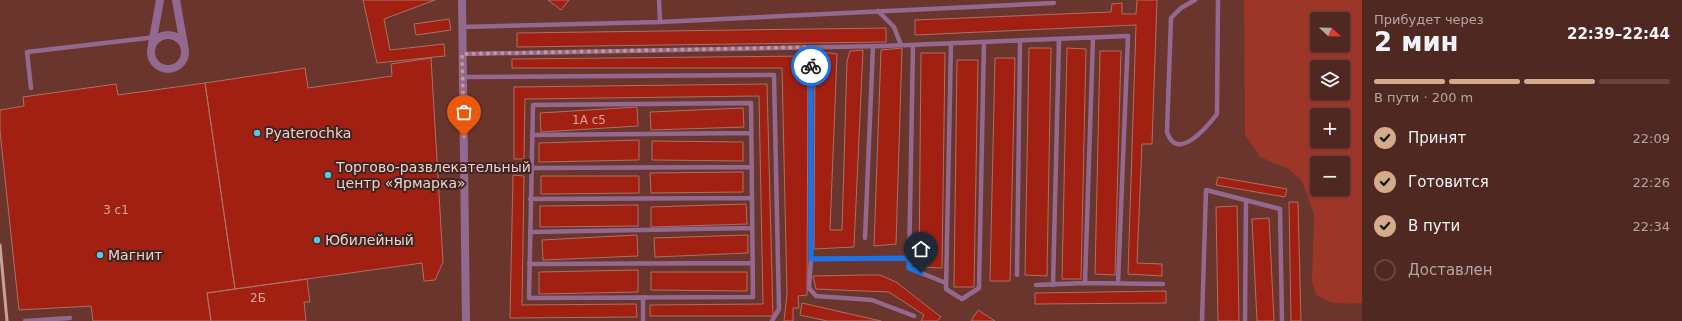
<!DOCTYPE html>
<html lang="ru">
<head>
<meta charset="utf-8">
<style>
  :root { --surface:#502822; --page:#56302a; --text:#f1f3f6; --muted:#b4a6a5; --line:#674440; --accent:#d6ab8b }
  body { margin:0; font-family:"DejaVu Sans",sans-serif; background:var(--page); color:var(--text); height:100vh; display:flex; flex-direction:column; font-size:15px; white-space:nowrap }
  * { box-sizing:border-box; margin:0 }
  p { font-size:13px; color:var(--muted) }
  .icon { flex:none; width:22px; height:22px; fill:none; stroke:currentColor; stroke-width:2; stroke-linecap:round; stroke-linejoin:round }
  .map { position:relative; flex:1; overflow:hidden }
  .sheet { display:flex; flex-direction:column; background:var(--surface); width:320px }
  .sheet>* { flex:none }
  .needle { width:26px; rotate:112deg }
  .tools { position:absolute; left:1310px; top:12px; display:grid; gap:8px }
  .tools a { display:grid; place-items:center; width:40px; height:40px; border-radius:4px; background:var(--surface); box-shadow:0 1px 3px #0004,0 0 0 1px var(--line); font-size:20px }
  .pin { position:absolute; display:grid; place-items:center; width:34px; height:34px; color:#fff; margin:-41px -17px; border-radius:50% 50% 50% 0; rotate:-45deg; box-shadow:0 0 4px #0007 }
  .pin .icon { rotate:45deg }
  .courier { position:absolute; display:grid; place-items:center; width:40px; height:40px; margin:-20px; border:3px solid #1a73e8; border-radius:50%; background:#fff; color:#222; box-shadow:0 1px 5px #0007 }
  .headline em { font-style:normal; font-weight:600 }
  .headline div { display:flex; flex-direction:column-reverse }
  .headline { display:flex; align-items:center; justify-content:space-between; height:68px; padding:0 12px }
  h1 { font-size:26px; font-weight:600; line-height:30px }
  .bar { display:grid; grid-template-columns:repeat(4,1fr); gap:6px 4px; align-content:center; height:48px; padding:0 12px }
  .bar i { height:5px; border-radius:3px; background:var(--line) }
  .bar .current { background:var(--accent) }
  .bar p { grid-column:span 4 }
  ol { padding:0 12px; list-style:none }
  li { display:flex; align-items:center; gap:12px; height:44px }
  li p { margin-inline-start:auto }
  li .icon { padding:4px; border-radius:50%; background:var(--accent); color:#111; stroke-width:4 }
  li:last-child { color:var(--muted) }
  li i { width:22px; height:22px; border:2px solid var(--line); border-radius:50% }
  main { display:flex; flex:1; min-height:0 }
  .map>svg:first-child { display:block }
  .green { fill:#9b3629; fill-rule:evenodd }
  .building { fill:#a22012; stroke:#ac7167 }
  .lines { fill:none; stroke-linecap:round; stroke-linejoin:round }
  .service { stroke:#94698f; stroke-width:4.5 }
  .minor { stroke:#94698f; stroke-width:8 }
  .rail { stroke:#c8a19b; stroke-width:3 }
  .done { stroke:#c29a93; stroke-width:4; stroke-dasharray:0 7.2 }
  .route { stroke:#1a73e8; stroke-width:5 }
  .poi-dot { fill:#54cade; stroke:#3e2521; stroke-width:1.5 }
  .labels { text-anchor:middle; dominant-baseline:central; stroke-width:4; stroke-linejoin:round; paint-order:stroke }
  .number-label { font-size:12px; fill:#dda49c }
  .poi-label { font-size:14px; fill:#f1d0ca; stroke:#3e2521; text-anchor:start }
</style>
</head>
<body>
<main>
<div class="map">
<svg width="1362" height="321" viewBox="0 0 1362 321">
  <rect width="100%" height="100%" fill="#6a352d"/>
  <path class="green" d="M 1244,0 L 1362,0 L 1362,303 C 1345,304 1331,305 1316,295 L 1312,282 L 1314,214 L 1302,181 L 1289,169 L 1260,157 L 1245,135 ZM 1317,19 L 1343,19 L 1343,45 L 1317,45 ZM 1317,67 L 1343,67 L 1343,93 L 1317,93 ZM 1317,115 L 1343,115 L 1343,141 L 1317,141 ZM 1317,163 L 1343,163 L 1343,189 L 1317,189 Z"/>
  <path class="building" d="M 363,0 L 435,0 L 384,19 L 390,50 L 444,44 L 445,56 L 377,63 Z
    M 548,0 L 569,0 L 561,10 Z
    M 1137,0 L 1157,0 L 1152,144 L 1142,144 L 1137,263 L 1162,264 L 1162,276 L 1128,274 L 1136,25 L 915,35 L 915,20 L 1111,12 L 1112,4 L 1122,3 L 1122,14 L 1136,14 Z
    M 449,19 L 451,30 L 416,35 L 414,24 Z
    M 886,28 L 886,42 L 517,47 L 517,33 Z
    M 902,48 L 896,244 L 874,246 L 881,50 Z
    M 1029,48 L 1051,48 L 1047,276 L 1025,275 Z
    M 1067,48 L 1086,49 L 1081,279 L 1062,279 Z
    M 863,50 L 854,247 L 814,249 L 815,51 L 837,54 L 830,230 L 842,230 L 847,61 L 850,51 Z
    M 1100,51 L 1121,51 L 1115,275 L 1095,274 Z
    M 921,53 L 945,53 L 942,268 L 919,267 Z
    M 808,56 L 807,295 L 798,296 L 799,308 L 793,308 L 793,321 L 784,321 L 787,294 L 782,68 L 512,68 L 512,59 Z
    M 431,58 L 443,262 L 435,280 L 424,281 L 422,263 L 235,289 L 205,83 L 305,68 L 308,88 L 392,76 L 391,64 Z
    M 995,58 L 1015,58 L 1010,281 L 990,281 Z
    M 957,60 L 978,60 L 974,287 L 954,287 Z
    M 205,83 L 235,289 L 207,293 L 211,321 L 93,321 L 91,306 L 19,310 L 0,131 L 0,110 L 24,106 L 23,97 L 116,84 L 118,95 Z
    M 767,84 L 773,316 L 650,316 L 650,305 L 763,304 L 759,96 L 525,99 L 524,159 L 514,159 L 514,87 Z
    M 637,107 L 638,126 L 541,132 L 540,113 Z
    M 743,108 L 744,127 L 651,130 L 650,112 Z
    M 639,140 L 639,160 L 539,162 L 539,143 Z
    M 652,141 L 743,142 L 743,161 L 652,160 Z
    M 743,172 L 743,192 L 651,193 L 650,173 Z
    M 513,175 L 524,176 L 522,305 L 636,304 L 637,317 L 510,318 Z
    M 541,176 L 639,176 L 639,193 L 541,194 Z
    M 1218,177 L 1287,189 L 1285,197 L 1216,185 Z
    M 1289,202 L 1298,202 L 1301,321 L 1291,321 Z
    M 746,204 L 747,224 L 651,227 L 651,207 Z
    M 638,205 L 638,226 L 540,227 L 540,206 Z
    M 1237,206 L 1239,321 L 1218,321 L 1216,207 Z
    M 1269,218 L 1274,321 L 1257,321 L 1252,219 Z
    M 637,235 L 638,256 L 543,260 L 542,240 Z
    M 748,235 L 748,253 L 655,257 L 654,238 Z
    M 638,270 L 638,292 L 539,294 L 539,272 Z
    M 651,272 L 747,272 L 747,291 L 651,290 Z
    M 863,275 L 880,275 L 896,282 L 941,317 L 937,321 L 921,321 L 924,315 L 889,292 L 816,289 L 813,276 Z
    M 307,279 L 310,302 L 304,302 L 306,321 L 211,321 L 207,293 Z
    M 1166,291 L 1166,303 L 1035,304 L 1035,293 Z
    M 802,303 L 881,321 L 827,321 L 800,315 Z
    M 978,310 L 995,321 L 971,321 Z"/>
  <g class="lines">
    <path class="service" d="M 659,0 L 660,22
      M 1195,0 L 1181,8 L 1171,18 L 1167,132 C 1177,163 1207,127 1217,114 L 1218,0
      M 878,11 L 894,27 L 901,45
      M 462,27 L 660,22 L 1054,3
      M 951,43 L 946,289 L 962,299 L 979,288 L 984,42
      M 913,45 L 909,268 L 946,283
      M 811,47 L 811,259 L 909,258
      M 462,54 L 884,46 L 1128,36 L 1118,283
      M 463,77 L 774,75 L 779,309 L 772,321
      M 31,88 L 27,52 L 165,36
      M 751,103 L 753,297 L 529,298 L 533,105 Z
      M 532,135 L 751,133
      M 464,166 L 531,168 L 752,167
      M 530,199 L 752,198
      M 530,232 L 752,228
      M 865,238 L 873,46
      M 811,259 L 809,288 L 816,296 L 872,300 L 914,316
      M 529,264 L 753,263
      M 1017,275 L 1020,41
      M 1085,283 L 1093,38
      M 1036,285 L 1085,283 L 1163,284
      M 1053,285 L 1059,39
      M 25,321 L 70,318
      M 643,321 L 643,297
      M 1202,321 L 1206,190 L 1280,209 L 1282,321
      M 1245,321 L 1246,201"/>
    <path class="minor" d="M 176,0 L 184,45
      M 462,0 L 466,321
      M151 52a17 17 0 1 1 34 0a17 17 0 1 1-34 0Z
      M 152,44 L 160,0"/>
    <path class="rail" d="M 0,245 L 7,321"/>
  </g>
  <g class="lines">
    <path class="done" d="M 464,136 L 462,54 L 811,47 L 811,66"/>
    <path class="route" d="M 811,66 L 811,259 L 909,258 L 909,268 L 921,273"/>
  </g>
  <g class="poi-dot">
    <circle cx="257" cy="133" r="4"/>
    <circle cx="328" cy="175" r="4"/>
    <circle cx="317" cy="240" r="4"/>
    <circle cx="100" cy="255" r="4"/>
  </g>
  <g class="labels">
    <g class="number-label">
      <text x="589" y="120">1А с5</text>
      <text x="116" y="210">3 с1</text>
      <text x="258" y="298">2Б</text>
    </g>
    <g class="poi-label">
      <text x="265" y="133">Pyaterochka</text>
      <text x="336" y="167">Торгово-развлекательный<tspan x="336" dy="16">центр «Ярмарка»</tspan></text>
      <text x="325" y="240">Юбилейный</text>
      <text x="108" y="255">Магнит</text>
    </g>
  </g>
</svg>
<div class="tools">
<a><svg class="needle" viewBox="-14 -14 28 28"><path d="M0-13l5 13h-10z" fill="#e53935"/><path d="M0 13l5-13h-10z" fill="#b4a6a5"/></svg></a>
<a><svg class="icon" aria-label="layers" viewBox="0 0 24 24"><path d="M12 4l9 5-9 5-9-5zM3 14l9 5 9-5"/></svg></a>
<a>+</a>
<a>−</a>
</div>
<div class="pin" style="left:464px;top:136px;background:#ea580c"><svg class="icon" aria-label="bag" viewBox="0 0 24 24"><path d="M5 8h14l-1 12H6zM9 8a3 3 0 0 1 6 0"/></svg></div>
<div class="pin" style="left:921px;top:273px;background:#1f2937"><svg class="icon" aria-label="home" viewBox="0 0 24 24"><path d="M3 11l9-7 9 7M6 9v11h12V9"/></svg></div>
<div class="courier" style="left:811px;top:66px"><svg class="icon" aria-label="bike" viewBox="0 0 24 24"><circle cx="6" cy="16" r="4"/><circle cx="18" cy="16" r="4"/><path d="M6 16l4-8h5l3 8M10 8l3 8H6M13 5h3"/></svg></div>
</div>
<section class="sheet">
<div class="headline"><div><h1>2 мин</h1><p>Прибудет через</p></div><em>22:39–22:44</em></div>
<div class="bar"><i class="current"></i><i class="current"></i><i class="current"></i><i></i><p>В пути · 200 m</p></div>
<ol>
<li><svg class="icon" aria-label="check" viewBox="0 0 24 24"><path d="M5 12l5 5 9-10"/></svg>Принят<p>22:09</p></li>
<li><svg class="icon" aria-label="check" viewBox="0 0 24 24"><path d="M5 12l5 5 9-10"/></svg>Готовится<p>22:26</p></li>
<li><svg class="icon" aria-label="check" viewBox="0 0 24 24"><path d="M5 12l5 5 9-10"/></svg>В пути<p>22:34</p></li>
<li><i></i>Доставлен</li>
</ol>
</section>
</main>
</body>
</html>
